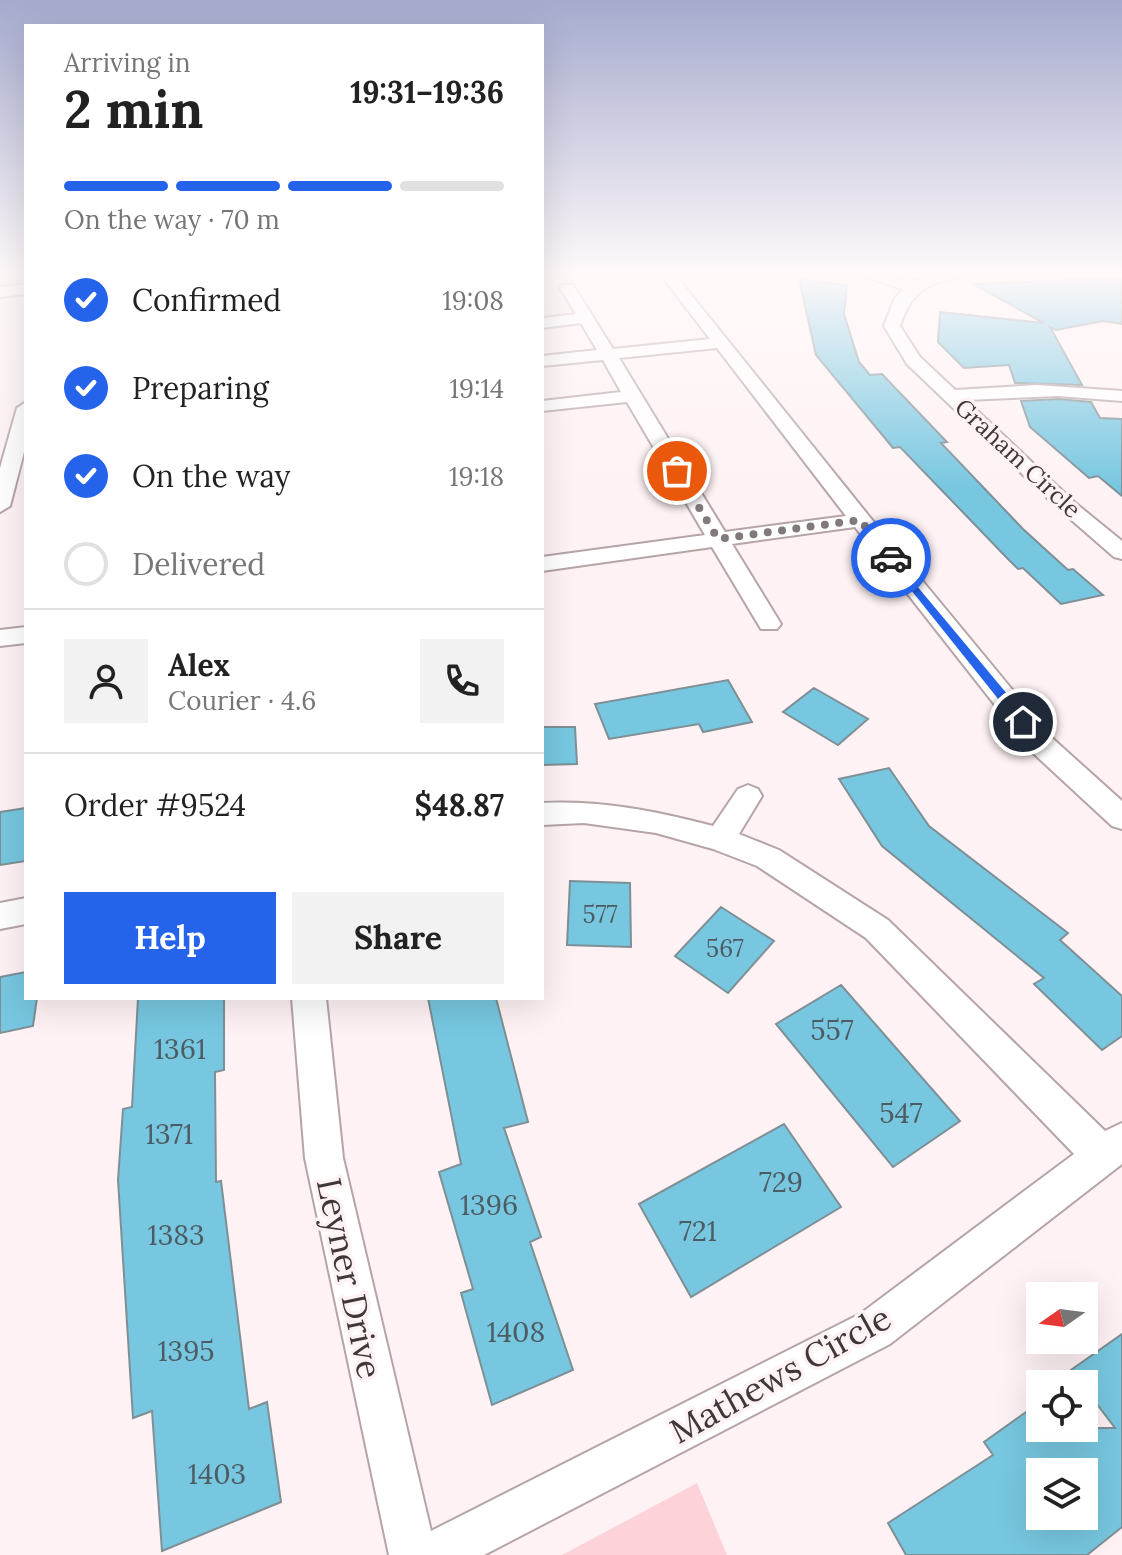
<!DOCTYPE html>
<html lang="en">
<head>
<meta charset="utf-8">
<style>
  :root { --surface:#fff; --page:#f2f2f2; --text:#222; --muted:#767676; --line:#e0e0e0; --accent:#2563eb }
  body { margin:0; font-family:Lora,serif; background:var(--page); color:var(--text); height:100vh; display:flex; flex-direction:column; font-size:30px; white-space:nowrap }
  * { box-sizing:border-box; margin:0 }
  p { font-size:26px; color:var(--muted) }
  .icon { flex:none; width:44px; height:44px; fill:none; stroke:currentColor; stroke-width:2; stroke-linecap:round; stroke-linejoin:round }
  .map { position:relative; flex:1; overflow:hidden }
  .side { position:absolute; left:24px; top:24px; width:520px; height:976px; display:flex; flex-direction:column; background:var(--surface); border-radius:0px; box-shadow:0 8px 32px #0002 }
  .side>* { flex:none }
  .needle { width:52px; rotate:256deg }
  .buttons { position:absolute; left:1026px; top:1282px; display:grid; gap:16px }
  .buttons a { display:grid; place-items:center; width:72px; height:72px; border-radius:0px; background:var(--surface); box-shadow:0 8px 32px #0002; font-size:40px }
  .pin { position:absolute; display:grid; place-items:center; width:68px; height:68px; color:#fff; margin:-34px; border:4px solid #fff; border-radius:50%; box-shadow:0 2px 8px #0007 }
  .courier { position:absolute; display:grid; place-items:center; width:80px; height:80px; margin:-40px; border:6px solid #2563eb; border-radius:50%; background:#fff; color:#222; box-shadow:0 2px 10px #0007 }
  .head em { font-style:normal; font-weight:700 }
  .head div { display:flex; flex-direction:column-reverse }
  .head { display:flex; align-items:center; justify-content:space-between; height:136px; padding:0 40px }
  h1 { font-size:52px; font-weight:700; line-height:60px }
  .bar { display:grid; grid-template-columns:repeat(4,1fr); gap:12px 8px; align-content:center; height:96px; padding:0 40px }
  .bar i { height:10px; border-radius:6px; background:var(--line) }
  .bar .on { background:var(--accent) }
  .bar p { grid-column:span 4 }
  .line { display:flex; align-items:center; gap:20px; padding:0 40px; border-top:2px solid var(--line) }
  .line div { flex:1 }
  .round { display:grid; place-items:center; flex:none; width:84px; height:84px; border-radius:0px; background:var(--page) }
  ol { padding:0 40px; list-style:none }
  li { display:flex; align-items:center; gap:24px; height:88px }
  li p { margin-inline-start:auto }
  li .icon { padding:8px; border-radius:50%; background:var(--accent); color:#fff; stroke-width:4 }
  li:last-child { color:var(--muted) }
  li i { width:44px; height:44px; border:4px solid var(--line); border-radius:50% }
  .cta { display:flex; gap:16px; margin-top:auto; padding:16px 40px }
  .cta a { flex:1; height:92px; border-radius:0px; background:var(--accent); color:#fff; font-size:32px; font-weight:700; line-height:92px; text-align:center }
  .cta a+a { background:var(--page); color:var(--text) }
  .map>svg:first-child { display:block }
  .green { fill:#fed2d9 }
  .building { fill:#77c7e0; stroke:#7f8f95; stroke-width:2; fill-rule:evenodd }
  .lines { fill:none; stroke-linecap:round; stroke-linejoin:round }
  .street-casing { stroke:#b6a4a7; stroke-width:4 }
  .street { fill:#fff; fill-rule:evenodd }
  .route { fill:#2563eb }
  .done { stroke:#82797a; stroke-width:8; stroke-dasharray:0 14.4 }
  .labels { text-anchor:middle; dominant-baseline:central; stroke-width:7; stroke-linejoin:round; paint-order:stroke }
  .far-street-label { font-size:24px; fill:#3f3839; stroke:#fef2f4 }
  .number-label { font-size:24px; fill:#4d5c63 }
  .near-number-label { font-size:28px; fill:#4d5c63 }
  .near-street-label { font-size:34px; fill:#3f3839; stroke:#fef2f4 }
</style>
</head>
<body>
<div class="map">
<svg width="1122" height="1555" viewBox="0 0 1122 1555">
  <rect width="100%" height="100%" fill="#fef2f4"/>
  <path class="green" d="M 697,1483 L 727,1555 L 562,1555 Z"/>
  <path class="building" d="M 799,279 L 847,285 L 844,314 L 859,362 L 870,375 L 882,374 L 947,442 L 941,443 L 1023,529 L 1068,570 L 1073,569 L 1103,595 L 1061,604 L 1023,568 L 1018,569 L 1006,557 L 900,447 L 893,448 L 816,355 Z
    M 1092,279 L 1122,280 L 1122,324 L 1103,321 L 1056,330 L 1050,327 L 1082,385 L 1015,383 L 1009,365 L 964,368 L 938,342 L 940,312 L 1044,323 L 973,284 Z
    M 1058,399 L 1091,402 L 1100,418 L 1122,419 L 1122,496 L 1098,476 L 1089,478 L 1030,427 L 1021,401 Z
    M 728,680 L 752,722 L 703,732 L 699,724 L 609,739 L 595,704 Z
    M 814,688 L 868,719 L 838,745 L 783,712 Z
    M 542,727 L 575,727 L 577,764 L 542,765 Z
    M 889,768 L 929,826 L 1068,933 L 1060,940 L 1122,996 L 1122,1036 L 1102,1050 L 1034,984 L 1044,978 L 882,846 L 839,779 Z
    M 26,808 L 26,861 L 0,865 L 0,812 Z
    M 570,881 L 630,883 L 631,947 L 567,945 Z
    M 721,907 L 774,941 L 728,993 L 675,956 Z
    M 26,972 L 26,998 L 37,998 L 33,1026 L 0,1033 L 0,977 Z
    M 841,985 L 960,1121 L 893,1167 L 776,1024 Z
    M 138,998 L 224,998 L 224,1070 L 215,1072 L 216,1182 L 221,1181 L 249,1409 L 267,1402 L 281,1502 L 162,1551 L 152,1411 L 133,1418 L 118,1180 L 123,1109 L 132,1107 Z
    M 428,998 L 496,998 L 528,1122 L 504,1128 L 541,1237 L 530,1242 L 573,1370 L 492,1405 L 461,1293 L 473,1289 L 439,1172 L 461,1164 Z
    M 784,1124 L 841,1207 L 691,1297 L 639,1204 Z
    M 1122,1334 L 1122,1527 L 1087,1555 L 906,1555 L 888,1523 L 993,1455 L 984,1442 L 1040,1402 L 1040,1428 L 1115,1428 L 1071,1370 ZM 1040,1472 L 1084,1472 L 1084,1516 L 1040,1516 Z"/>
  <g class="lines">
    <g class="street-casing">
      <path id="street" d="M 658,271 L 672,271 L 868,515 L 1052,738 L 1122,801 L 1122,829 L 1112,826 L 1032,752 L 855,527 L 732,544 L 781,624 L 777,629 L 761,629 L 712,547 L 542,571 L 542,557 L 705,535 L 627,402 L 542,411 L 542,401 L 621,392 L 603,360 L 542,366 L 542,356 L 597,350 L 581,323 L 542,328 L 542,318 L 576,314 L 560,288 L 563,285 L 573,285 L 613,349 L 710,339 ZM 717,348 L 846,516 L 725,532 L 619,358 Z
        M 847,271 L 869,271 L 912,282 L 946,271 L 972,271 L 970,274 C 932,283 913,285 900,326 L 920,357 L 955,390 L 1037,385 L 1122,391 L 1122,401 L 1058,396 L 966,400 L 1074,502 L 1122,541 L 1122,559 L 1114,557 L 1060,510 L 907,364 L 884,326 L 894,300 L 903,289 Z
        M 26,284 L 26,294 L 0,297 L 0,287 Z
        M 26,402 L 26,444 L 10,506 L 0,512 L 0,468 L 17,408 Z
        M 26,627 L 26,643 L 0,646 L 0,630 Z
        M 748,785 L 758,789 L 762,796 L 739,834 L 779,850 L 888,920 L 1105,1131 L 1122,1123 L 1122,1164 L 890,1344 L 484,1555 L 389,1555 L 305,1158 L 292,998 L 326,998 L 343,1158 L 431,1531 L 860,1314 L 1074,1154 L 866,938 L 757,866 L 713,849 L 656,833 L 584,823 L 542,825 L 542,803 C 601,800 656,811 713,826 L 738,789 Z
        M 26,898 L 26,924 L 0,929 L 0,903 Z"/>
    </g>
    <use href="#street" class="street"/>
  </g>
  <linearGradient id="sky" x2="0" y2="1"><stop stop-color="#a5aace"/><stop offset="0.56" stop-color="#fff9fa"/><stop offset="1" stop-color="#fff9fa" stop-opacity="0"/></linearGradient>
  <rect width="1122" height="488" fill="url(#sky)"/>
  <path class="route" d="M 891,555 L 1028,719 L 1028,725 L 1019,725 L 887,560 L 887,556 Z"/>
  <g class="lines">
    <path class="done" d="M 677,471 L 718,539 L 860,520 L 891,558"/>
  </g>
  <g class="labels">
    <g class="far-street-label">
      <text transform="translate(1018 458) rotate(43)">Graham Circle</text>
    </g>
    <g class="number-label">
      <text x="600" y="914">577</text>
      <text x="725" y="948">567</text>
    </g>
    <g class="near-number-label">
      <text x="832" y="1030">557</text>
      <text x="180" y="1049">1361</text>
      <text x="901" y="1113">547</text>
      <text x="169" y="1134">1371</text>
      <text x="781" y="1182">729</text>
      <text x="489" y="1205">1396</text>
      <text x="698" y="1231">721</text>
      <text x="176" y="1235">1383</text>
      <text x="516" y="1332">1408</text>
      <text x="186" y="1351">1395</text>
      <text x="217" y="1474">1403</text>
    </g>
    <g class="near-street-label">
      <text transform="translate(350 1278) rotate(78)">Leyner Drive</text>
      <text transform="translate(780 1374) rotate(-29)">Mathews Circle</text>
    </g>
  </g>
</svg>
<div class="buttons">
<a><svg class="needle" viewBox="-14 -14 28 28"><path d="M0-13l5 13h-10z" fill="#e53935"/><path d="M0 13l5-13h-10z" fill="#767676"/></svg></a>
<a><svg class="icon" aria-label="locate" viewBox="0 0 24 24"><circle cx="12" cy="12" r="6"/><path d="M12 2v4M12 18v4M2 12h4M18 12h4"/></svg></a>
<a><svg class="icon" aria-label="layers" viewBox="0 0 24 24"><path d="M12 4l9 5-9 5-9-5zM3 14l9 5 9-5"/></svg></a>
</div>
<div class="pin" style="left:677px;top:471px;background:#ea580c"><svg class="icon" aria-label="bag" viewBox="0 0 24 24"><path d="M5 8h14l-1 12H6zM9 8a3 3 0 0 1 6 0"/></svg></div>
<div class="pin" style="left:1023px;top:722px;background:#1f2937"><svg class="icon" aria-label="home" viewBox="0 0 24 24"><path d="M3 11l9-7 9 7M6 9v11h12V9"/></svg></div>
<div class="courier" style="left:891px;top:558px"><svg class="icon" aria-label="car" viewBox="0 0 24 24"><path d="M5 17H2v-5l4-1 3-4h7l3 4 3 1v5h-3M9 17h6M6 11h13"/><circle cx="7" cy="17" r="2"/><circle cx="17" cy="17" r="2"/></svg></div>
<section class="side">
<div class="head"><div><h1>2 min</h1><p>Arriving in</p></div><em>19:31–19:36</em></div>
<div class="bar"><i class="on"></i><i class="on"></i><i class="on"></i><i></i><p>On the way · 70 m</p></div>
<ol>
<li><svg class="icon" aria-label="check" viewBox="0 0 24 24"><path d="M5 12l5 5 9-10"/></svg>Confirmed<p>19:08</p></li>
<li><svg class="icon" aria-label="check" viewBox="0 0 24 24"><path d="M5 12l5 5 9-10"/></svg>Preparing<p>19:14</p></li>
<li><svg class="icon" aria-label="check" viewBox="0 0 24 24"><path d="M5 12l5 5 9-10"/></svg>On the way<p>19:18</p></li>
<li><i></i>Delivered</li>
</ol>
<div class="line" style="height:144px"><a class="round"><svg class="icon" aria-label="person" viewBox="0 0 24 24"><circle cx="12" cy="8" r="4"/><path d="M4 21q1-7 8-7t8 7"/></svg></a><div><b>Alex</b><p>Courier · 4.6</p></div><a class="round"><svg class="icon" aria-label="phone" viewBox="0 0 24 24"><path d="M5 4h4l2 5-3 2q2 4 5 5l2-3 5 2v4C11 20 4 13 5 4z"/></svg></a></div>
<div class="line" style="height:104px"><div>Order #9524</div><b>$48.87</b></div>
<div class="cta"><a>Help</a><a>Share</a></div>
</section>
</div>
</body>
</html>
